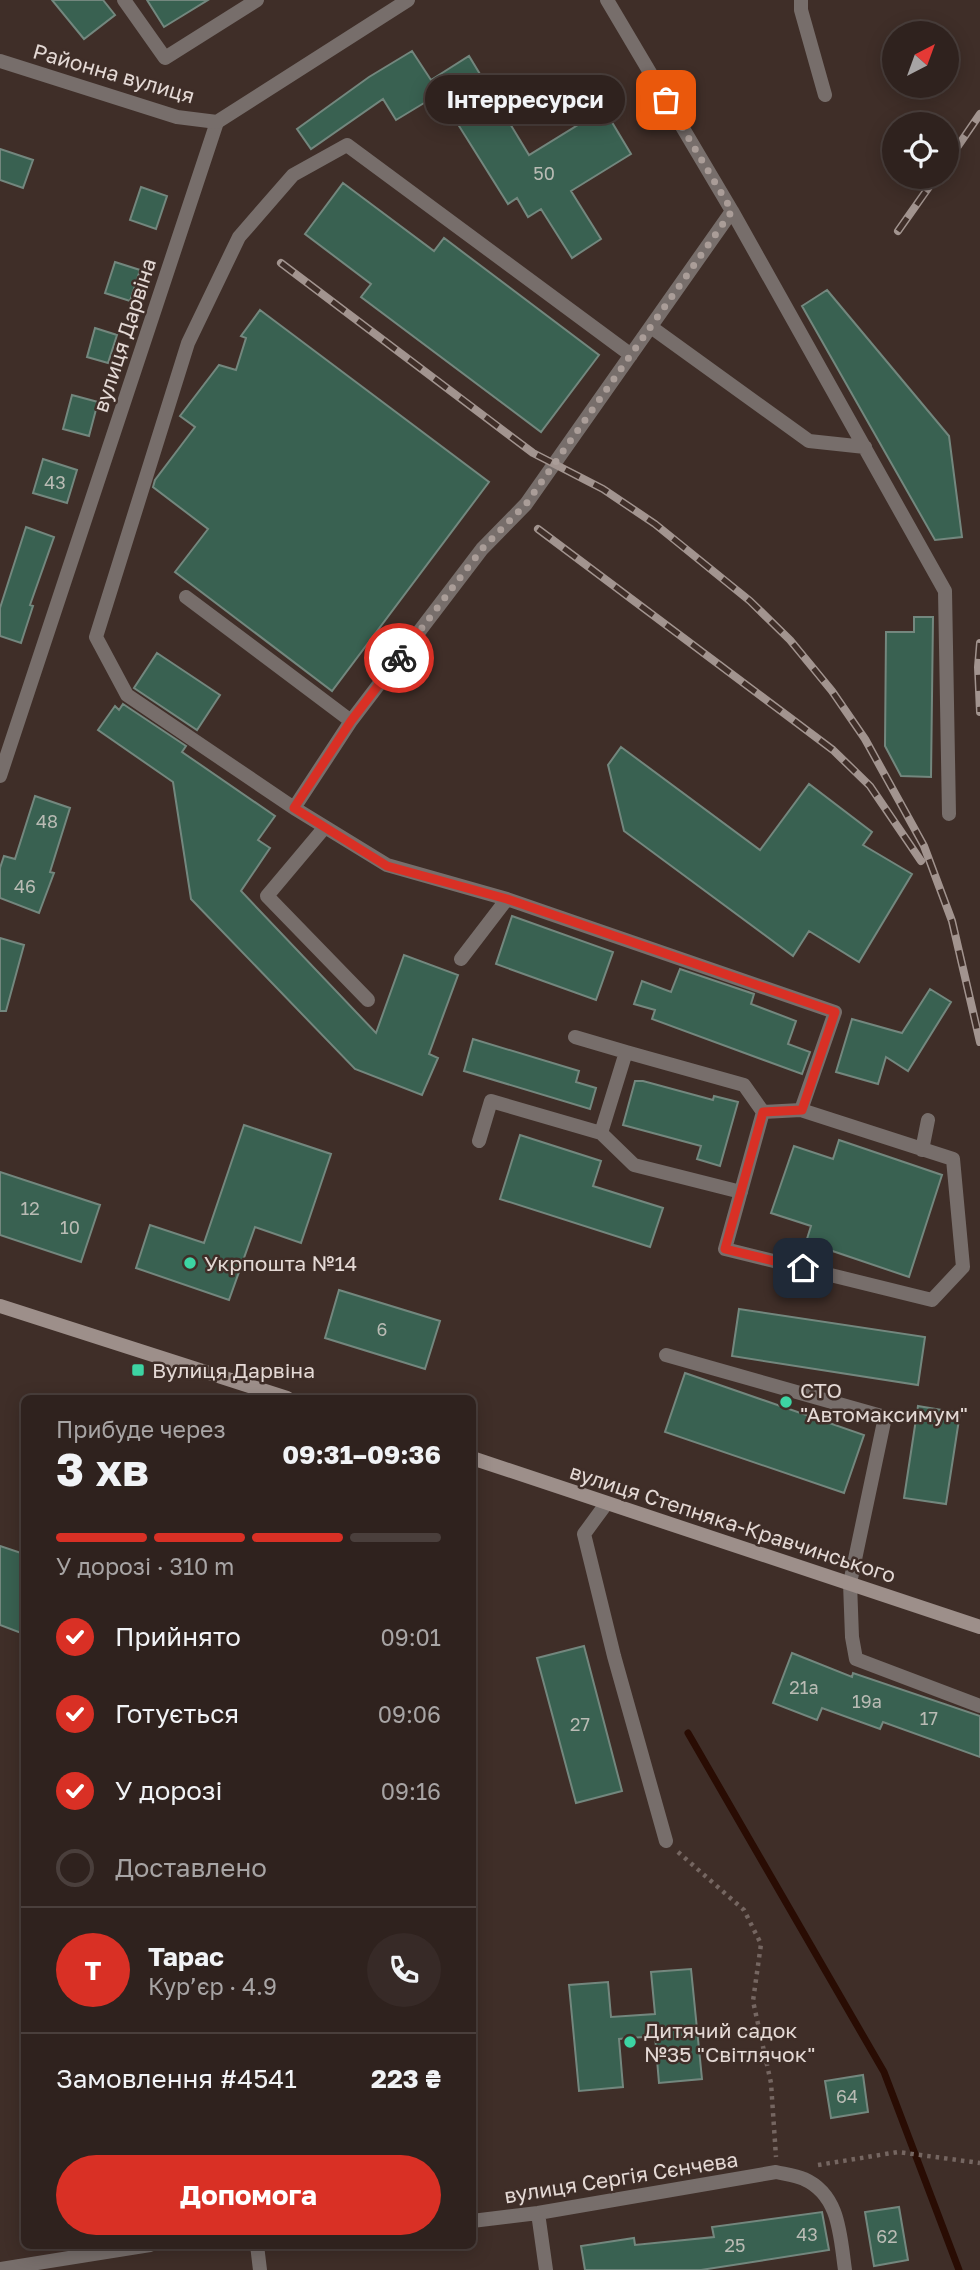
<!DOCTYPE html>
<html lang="uk">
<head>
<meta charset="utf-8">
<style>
  :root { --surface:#2f221e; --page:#372a27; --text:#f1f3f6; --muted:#a7a4a4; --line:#4a3f3c; --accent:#d93025 }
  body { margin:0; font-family:"Golos Text",sans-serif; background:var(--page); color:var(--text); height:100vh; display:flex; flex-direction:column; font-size:26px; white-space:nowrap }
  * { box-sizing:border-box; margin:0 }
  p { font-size:23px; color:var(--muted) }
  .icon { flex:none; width:38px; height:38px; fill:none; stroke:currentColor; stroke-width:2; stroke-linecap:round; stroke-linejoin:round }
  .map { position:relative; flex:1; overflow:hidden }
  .drawer { position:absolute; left:21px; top:1395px; width:455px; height:854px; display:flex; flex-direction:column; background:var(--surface); border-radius:10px; box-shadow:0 4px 18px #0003,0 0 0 2px var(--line) }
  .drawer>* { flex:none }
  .needle { width:46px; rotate:41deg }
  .buttons { position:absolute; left:882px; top:21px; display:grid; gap:14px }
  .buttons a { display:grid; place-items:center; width:77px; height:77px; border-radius:50%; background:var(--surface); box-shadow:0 4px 18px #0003,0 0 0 2px var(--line); font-size:35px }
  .pin { position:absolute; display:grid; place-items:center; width:60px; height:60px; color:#fff; margin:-30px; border-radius:14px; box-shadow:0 4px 10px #0006 }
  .courier { position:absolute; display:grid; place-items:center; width:70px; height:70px; margin:-35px; border:5px solid #d93025; border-radius:50%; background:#fff; color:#222; box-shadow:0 2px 9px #0007 }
  .bubble { position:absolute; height:49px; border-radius:24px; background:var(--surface); box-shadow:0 4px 18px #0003,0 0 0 2px var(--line); font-size:23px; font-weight:700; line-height:49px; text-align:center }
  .overview em { font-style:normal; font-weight:700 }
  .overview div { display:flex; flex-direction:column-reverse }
  .overview { display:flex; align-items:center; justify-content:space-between; height:119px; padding:0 35px }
  h1 { font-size:46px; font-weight:700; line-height:52px }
  .bar { display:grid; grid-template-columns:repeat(4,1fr); gap:10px 7px; align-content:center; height:84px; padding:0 35px }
  .bar i { height:9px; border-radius:5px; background:var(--line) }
  .bar .selected { background:var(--accent) }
  .bar p { grid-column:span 4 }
  .line { display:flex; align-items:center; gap:18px; padding:0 35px; border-top:2px solid var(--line) }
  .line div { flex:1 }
  .round { display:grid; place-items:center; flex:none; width:74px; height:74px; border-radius:37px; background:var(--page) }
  ol { padding:0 35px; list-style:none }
  li { display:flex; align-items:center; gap:21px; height:77px }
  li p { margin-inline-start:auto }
  li .icon { padding:7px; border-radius:50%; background:var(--accent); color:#fff; stroke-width:4 }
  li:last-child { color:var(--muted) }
  li i { width:38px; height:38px; border:4px solid var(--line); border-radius:50% }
  .action { display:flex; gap:14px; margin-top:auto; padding:14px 35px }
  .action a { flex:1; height:80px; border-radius:42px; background:var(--accent); color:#fff; font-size:28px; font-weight:700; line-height:80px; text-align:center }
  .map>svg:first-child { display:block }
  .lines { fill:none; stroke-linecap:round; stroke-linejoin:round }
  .stream { stroke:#290c03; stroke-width:7 }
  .building { fill:#396151; stroke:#73877e; stroke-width:2 }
  .path { stroke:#756661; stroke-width:4.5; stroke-dasharray:3.5 5; stroke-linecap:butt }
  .service { stroke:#776e6b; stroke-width:14 }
  .minor { stroke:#776e6b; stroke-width:14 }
  .tertiary { stroke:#776e6b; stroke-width:14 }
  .secondary { stroke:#9d8f8a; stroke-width:14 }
  .rail-casing { stroke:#a2948f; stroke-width:8 }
  .rail { stroke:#3f2e28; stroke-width:5; stroke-dasharray:16; stroke-linecap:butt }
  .done { stroke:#aa9d98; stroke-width:7; stroke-dasharray:0 12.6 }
  .route { stroke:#d93025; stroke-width:9 }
  .poi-dot { fill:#3dd4a3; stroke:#3f2e28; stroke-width:2.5 }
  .labels { text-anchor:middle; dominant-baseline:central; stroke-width:5; stroke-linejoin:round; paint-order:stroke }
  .number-label { font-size:18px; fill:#b9bbb4 }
  .street-label { font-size:21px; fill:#e4d9d5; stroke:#3f2e28 }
  .poi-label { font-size:21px; fill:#e4d9d5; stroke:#3f2e28; text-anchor:start }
</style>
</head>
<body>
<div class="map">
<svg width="980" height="2270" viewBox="0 0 980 2270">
  <rect width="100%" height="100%" fill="#3f2e28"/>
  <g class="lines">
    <path class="stream" d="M 688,1733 L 884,2072 L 959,2270"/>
  </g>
  <path class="building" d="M 52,0 L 103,0 L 115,15 L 84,39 Z
    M 147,0 L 208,0 L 164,27 Z
    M 412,51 L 431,80 L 469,56 L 529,155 L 604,109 L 631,154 L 571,191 L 601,239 L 572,258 L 541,209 L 528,217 L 517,198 L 508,204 L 439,94 L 396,120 L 383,99 L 311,149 L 297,129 L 369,77 Z
    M 0,149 L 33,160 L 23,188 L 0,180 Z
    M 343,183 L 434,251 L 444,238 L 599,355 L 541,432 L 361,297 L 371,284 L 305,234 Z
    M 141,187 L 167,196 L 156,229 L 130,220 Z
    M 115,262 L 140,270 L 130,301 L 105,293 Z
    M 827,290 L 949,436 L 962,537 L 935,540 L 802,306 Z
    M 260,310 L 489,482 L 332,691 L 175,572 L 208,529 L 153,487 L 155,480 L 195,427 L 180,416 L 219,365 L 236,370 L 246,338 L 241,336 Z
    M 95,328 L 117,335 L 108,363 L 87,357 Z
    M 72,395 L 98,402 L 89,436 L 63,429 Z
    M 43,459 L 77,470 L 67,503 L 33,493 Z
    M 26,527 L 54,537 L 30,605 L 33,606 L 21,643 L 0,636 L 0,608 Z
    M 914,617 L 933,617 L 931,777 L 901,776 L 885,746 L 886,632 L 914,632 Z
    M 157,653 L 220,695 L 197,730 L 134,688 Z
    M 123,704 L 186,746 L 182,752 L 275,816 L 258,840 L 270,848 L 241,891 L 376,1033 L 404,955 L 458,975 L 429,1054 L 438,1058 L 422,1095 L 355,1069 L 191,899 L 173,782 L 98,730 L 115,706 L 119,710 Z
    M 621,747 L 760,850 L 809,784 L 872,832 L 863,845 L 912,874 L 859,962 L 809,931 L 793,956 L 624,831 L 608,765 Z
    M 35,796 L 70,808 L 50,872 L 54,873 L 39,913 L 0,898 L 0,868 L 4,856 L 15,859 Z
    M 512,916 L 613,952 L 596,1000 L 496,964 Z
    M 0,938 L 24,945 L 6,1011 L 0,1011 Z
    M 680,969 L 754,994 L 751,1004 L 796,1021 L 788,1044 L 810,1052 L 802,1074 L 652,1019 L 655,1010 L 634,1004 L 642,981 L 671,992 Z
    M 930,989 L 951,1002 L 908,1071 L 886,1057 L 878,1084 L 836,1072 L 852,1019 L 902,1033 Z
    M 473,1039 L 579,1071 L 576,1082 L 596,1088 L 590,1109 L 464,1071 Z
    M 635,1081 L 643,1081 L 713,1100 L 714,1096 L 738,1102 L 720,1166 L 697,1159 L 701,1146 L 623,1125 Z
    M 244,1125 L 331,1154 L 301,1243 L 255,1227 L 229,1300 L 136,1268 L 150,1225 L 204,1243 Z
    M 520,1135 L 601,1161 L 593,1186 L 663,1208 L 650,1247 L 500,1199 Z
    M 839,1140 L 942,1175 L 909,1277 L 806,1242 L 811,1226 L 771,1213 L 794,1146 L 833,1159 Z
    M 0,1172 L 100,1205 L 81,1262 L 0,1235 Z
    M 339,1290 L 440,1321 L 425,1369 L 325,1338 Z
    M 739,1309 L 925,1337 L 918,1385 L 732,1356 Z
    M 685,1373 L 864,1435 L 844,1493 L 665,1432 Z
    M 918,1406 L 960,1413 L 946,1504 L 904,1498 Z
    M 0,1546 L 24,1554 L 24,1634 L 0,1625 Z
    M 584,1646 L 622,1791 L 576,1803 L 537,1658 Z
    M 792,1653 L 852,1677 L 853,1673 L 980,1716 L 980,1757 L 883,1722 L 880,1729 L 822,1708 L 817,1720 L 773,1703 Z
    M 691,1969 L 702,2079 L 659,2083 L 655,2036 L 619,2039 L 623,2087 L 579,2091 L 569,1985 L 608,1982 L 611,2017 L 655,2014 L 651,1972 Z
    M 863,2075 L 868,2112 L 831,2118 L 825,2081 Z
    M 899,2207 L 908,2260 L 874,2266 L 865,2212 Z
    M 822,2212 L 829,2250 L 701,2270 L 585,2270 L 581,2246 L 634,2238 L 635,2245 L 714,2237 L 712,2227 Z"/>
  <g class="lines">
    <path class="path" d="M 678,1852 L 744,1910 L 761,1944 L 753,2001 L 771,2083 L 776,2157
      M 818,2165 L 898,2152 L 980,2163"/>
    <path class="service" d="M 124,0 L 165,58 L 257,0
      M 607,0 L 732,211 L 526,504 L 482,549 L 351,721 L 294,808 L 387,865 L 507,899 L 835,1012 L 801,1110 L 763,1112 L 725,1249 L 932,1300 L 963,1267 L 953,1159 L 801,1110
      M 801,0 L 801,10 L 825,95
      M 732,211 L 945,591 L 949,814
      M 651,327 L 809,441 L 865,447
      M 186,597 L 351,721
      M 294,808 L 127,695 L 96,637 L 188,343 L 239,237 L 293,175 L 347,145 L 631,355
      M 325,827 L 267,896 L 368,1000
      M 461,959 L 507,899
      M 575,1037 L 626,1052
      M 479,1141 L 491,1101 L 601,1133
      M 922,1150 L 928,1120
      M 741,1192 L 634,1165 L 601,1133 L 626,1052 L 744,1085 L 763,1112
      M 666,1355 L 885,1417 L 850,1583
      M 606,1504 L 584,1534 L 614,1656 L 666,1841"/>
    <path class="minor" d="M 0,776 L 217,122
      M 850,1583 L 852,1637 L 856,1659 L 980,1706
      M 538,2213 L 546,2270
      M 472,2221 L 538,2213 L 776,2172 C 785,2174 796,2175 804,2179 C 840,2195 840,2236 845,2270
      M 257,2245 L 260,2270
      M 0,2269 L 150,2245"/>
    <path class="tertiary" d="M 0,61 L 177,117 L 217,122 L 408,0"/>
    <path class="secondary" d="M 0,1306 L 287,1398
      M 472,1458 L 980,1627"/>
    <g class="rail-casing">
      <path id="rail" d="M 947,162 L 980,114
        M 898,231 L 936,177
        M 281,263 L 533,453 L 603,489 L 655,524 L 750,601 L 790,640 L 832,691 L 865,739 L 924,846 L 952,921 L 980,1042
        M 538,529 L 833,750 L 870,786 L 921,861
        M 980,643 L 978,667 L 980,712"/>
    </g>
    <use href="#rail" class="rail"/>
  </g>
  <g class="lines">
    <path class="done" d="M 399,658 L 482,549 L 526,504 L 732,211 L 666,100"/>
    <path class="route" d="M 399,658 L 351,721 L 294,808 L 387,866 L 507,899 L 835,1012 L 802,1110 L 763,1112 L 725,1249 L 803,1268"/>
  </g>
  <g class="poi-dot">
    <circle cx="190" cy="1263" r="7"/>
    <rect x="131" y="1363" width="14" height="14" rx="3.5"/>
    <circle cx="786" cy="1402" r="7"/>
    <circle cx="630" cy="2042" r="7"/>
  </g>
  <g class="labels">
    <g class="number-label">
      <text x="544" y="173">50</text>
      <text x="55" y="482">43</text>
      <text x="47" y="821">48</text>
      <text x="25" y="886">46</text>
      <text x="30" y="1208">12</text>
      <text x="70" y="1227">10</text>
      <text x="382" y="1329">6</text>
      <text x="804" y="1687">21а</text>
      <text x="867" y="1701">19а</text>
      <text x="929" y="1718">17</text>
      <text x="580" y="1724">27</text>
      <text x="847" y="2096">64</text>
      <text x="807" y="2234">43</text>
      <text x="887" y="2236">62</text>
      <text x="735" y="2245">25</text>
    </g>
    <g class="street-label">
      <text transform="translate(114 73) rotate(16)">Районна вулиця</text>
      <text transform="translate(124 335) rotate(-72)">вулиця Дарвіна</text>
      <text transform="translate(733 1523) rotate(18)">вулиця Степняка-Кравчинського</text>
      <text transform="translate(621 2177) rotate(-9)">вулиця Сергія Сєнчева</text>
    </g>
    <g class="poi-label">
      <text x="204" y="1263">Укрпошта №14</text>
      <text x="152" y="1370">Вулиця Дарвіна</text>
      <text x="800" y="1390">СТО<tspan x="800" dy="24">"Автомаксимум"</tspan></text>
      <text x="644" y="2030">Дитячий садок<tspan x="644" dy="24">№35 "Світлячок"</tspan></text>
    </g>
  </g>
</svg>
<div class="buttons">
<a><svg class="needle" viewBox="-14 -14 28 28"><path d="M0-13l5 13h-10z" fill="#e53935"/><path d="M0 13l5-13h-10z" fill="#a7a4a4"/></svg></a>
<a><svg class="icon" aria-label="locate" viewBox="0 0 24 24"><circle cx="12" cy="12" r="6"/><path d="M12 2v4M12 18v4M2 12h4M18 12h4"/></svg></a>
</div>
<div class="pin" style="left:666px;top:100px;background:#ea580c"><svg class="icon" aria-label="bag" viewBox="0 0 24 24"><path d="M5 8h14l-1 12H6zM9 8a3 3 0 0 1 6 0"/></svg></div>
<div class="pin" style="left:803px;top:1268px;background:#1f2937"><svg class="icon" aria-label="home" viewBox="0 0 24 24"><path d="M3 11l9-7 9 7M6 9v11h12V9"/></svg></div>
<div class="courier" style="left:399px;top:658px"><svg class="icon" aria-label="bike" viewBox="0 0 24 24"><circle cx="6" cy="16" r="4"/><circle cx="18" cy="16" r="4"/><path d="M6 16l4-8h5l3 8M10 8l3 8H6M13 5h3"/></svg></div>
<div class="bubble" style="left:425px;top:75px;width:200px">Інтерресурси</div>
<section class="drawer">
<div class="overview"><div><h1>3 хв</h1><p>Прибуде через</p></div><em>09:31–09:36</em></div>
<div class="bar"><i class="selected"></i><i class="selected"></i><i class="selected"></i><i></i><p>У дорозі · 310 m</p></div>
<ol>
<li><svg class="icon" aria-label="check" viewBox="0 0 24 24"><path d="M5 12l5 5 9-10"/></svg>Прийнято<p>09:01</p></li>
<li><svg class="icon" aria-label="check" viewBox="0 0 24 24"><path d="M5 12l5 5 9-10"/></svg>Готується<p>09:06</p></li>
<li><svg class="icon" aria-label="check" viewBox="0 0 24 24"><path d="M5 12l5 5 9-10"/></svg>У дорозі<p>09:16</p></li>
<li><i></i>Доставлено</li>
</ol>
<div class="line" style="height:126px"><b class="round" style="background:var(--accent);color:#fff">Т</b><div><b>Тарас</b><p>Кур’єр · 4.9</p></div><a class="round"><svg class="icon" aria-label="phone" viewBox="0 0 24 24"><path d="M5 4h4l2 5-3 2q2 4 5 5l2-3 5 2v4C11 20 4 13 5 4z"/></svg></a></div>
<div class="line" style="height:91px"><div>Замовлення #4541</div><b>223 ₴</b></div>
<div class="action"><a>Допомога</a></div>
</section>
</div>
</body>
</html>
